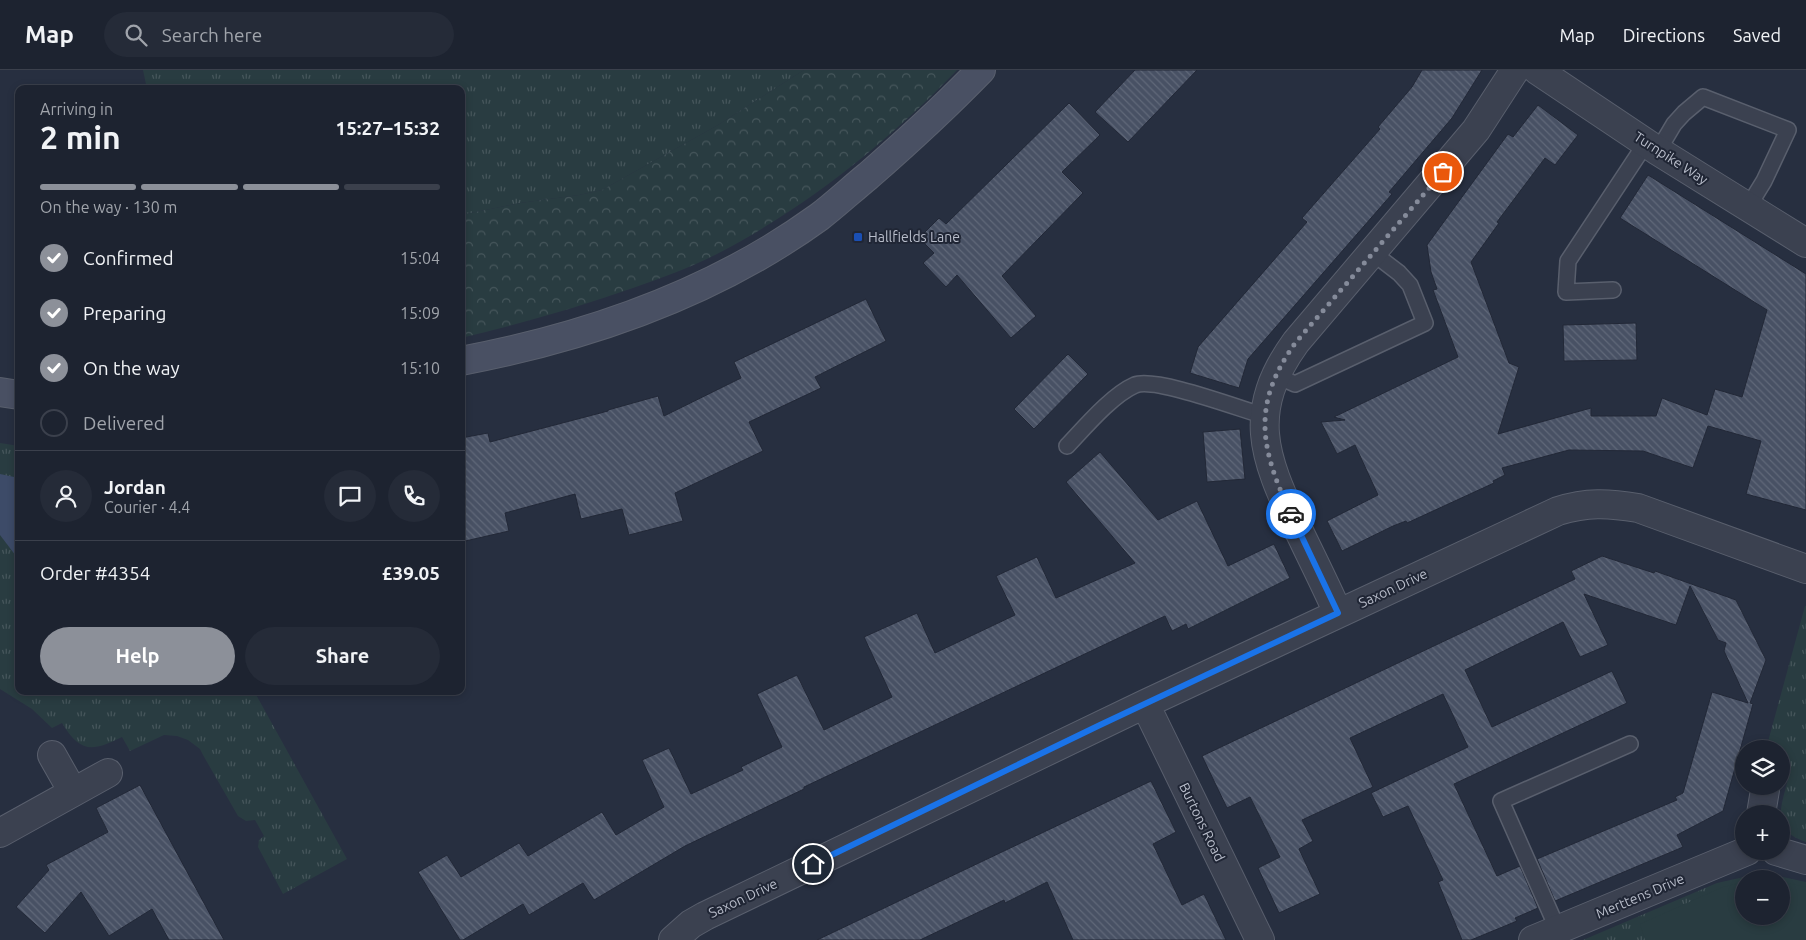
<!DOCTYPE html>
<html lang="en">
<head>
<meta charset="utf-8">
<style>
  :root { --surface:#1d2330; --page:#252b38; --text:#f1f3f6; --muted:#a0a4ab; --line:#3b404c; --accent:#8c9099 }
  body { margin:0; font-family:Ubuntu,sans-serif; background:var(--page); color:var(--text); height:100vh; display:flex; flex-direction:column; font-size:19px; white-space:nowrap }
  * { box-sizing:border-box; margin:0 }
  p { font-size:16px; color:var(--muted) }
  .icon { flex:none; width:28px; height:28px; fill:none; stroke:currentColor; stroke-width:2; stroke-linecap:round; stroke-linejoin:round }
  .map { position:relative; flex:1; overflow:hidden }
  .sheet { position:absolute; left:15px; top:15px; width:450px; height:610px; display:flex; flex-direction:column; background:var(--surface); border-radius:10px; box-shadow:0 2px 8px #0003,0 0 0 1px var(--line) }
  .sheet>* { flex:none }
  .fabs { position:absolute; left:1735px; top:670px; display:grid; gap:10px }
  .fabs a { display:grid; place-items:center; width:55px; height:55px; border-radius:50%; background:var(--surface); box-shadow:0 2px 8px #0003,0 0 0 1px var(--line); font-size:25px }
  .pin { position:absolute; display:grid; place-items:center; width:42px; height:42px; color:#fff; margin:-21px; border:2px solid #fff; border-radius:50%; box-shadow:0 1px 5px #0007 }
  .courier { position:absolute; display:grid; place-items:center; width:50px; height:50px; margin:-25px; border:4px solid #1a73e8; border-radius:50%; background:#fff; color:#222; box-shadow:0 1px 6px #0007 }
  .head em { font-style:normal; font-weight:700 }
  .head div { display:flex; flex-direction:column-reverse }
  .head { display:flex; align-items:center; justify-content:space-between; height:85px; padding:0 25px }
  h1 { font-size:32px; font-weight:700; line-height:38px }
  .bar { display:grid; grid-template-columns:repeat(4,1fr); gap:8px 5px; align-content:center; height:60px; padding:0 25px }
  .bar i { height:6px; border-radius:4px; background:var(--line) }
  .bar .selected { background:var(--accent) }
  .bar p { grid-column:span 4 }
  .line { display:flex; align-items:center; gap:12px; padding:0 25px; border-top:1px solid var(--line) }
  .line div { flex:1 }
  .round { display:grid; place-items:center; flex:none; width:52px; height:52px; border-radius:26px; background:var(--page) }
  ol { padding:0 25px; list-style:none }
  li { display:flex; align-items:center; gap:15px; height:55px }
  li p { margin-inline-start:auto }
  li .icon { padding:5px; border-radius:50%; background:var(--accent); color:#fff; stroke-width:4 }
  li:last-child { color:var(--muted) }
  li i { width:28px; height:28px; border:2px solid var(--line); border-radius:50% }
  .cta { display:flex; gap:10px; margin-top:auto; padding:10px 25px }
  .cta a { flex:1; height:58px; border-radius:30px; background:var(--accent); color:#fff; font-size:20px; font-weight:700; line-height:58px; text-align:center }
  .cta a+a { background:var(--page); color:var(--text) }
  header { display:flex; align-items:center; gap:30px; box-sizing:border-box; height:70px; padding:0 25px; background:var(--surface); border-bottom:1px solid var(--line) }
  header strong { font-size:24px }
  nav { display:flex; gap:28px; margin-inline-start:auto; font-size:18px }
  .search { width:350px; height:45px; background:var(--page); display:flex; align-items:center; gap:12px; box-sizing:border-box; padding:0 18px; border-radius:28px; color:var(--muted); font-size:19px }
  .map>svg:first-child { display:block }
  .grass { fill:url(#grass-tufts); fill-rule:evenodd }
  .forest { fill:url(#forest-crowns) }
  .park { fill:#293c41 }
  .water { fill:#3d4b68 }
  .building { fill:url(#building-back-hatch); stroke:#222837 }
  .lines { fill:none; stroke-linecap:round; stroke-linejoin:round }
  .lane-casing { stroke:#595f6d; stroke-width:18 }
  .street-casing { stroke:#595f6d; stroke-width:30 }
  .secondary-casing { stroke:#595f6d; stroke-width:30 }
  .lane { stroke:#3b4150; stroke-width:15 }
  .street { stroke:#3b4150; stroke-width:28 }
  .secondary { stroke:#495063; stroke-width:28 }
  .done { stroke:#858b9a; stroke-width:5; stroke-dasharray:0 9 }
  .route { stroke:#1a73e8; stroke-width:6 }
  .transit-dot { fill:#1a4fb4; stroke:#202635; stroke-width:2 }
  .labels { text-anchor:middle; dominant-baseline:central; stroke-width:4; stroke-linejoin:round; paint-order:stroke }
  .street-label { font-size:14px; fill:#b8bdca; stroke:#202635 }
  .poi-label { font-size:14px; fill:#b8bdca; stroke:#202635; text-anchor:start }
</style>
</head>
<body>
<header>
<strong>Map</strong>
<div class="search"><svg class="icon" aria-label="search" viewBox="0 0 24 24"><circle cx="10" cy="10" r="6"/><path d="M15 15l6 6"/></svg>Search here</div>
<nav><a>Map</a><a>Directions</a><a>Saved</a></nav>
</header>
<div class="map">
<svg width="1806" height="870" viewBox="0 0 1806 870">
  <defs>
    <pattern id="grass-tufts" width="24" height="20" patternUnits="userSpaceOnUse" patternTransform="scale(1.25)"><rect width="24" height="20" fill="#293c41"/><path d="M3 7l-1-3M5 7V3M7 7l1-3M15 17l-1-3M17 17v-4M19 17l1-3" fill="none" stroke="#46565b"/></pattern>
    <pattern id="forest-crowns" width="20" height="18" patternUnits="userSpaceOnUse" patternTransform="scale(1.25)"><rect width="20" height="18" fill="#293c41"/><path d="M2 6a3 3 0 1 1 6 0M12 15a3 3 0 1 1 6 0" fill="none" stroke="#46565b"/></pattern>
    <pattern id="building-back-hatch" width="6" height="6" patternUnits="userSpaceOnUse" patternTransform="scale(1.25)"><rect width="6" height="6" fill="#485164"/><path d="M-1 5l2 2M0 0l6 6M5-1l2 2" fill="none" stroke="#606879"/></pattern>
  </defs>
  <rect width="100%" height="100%" fill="#272f40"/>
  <path class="grass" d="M 143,0 L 804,0 L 718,55 L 602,120 L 579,125 L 520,133 L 461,145 L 461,19 L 147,19 Z
    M 0,373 L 19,376 L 19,621 L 254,621 L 347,789 L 283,824 L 258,777 L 259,770 L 264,766 L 255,750 L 246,751 L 238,746 L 203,685 L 200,679 L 188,670 L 177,666 L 164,665 L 130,681 L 122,667 C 92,682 80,683 62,653 L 52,658 L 32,639 L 0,619 Z
    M 1805,536 L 1806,536 L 1806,772 C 1770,760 1781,738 1788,709 L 1781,707 L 1781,679 L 1766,679 Z
    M 1753,805 L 1773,805 L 1806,812 L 1806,870 L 1583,870 L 1717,813 ZM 1744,809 L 1781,809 L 1781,846 L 1744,846 Z"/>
  <path class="forest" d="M 804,0 L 957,0 C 887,73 807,137 717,184 C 690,198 661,208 633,218 C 576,238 520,254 461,268 L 461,145 L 520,133 L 579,125 L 602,120 L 718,55 Z"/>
  <path class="park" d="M 1744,812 L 1744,846 L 1781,846 L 1781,812 L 1806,817 L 1806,870 L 1645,870 L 1640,854 L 1723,817 Z"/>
  <path class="water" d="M 0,404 L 19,408 L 19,490 L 0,465 Z"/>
  <path class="building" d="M 1135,0 L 1197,0 L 1128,72 L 1095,42 Z
    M 1422,0 L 1482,0 L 1452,48 L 1389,122 L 1392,124 L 1248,289 L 1239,318 L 1190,303 L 1198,277 L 1307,152 L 1302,148 L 1380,59 L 1378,57 L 1412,17 Z
    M 1069,33 L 1100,65 L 1062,102 L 1083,123 L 1002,206 L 1036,246 L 1011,268 L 957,205 L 946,217 L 923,193 L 934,183 L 919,168 L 939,148 L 946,154 Z
    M 1538,35 L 1578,65 L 1555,95 L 1545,88 L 1497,152 L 1499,153 L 1471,192 L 1509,293 L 1519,297 L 1498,364 L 1591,338 L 1591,346 L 1656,346 L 1662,328 L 1707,345 L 1715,319 L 1742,327 L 1767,240 L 1620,148 L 1648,105 L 1806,204 L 1806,440 L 1746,424 L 1761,371 L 1708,356 L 1693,398 L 1643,381 L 1569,380 L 1502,398 L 1505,405 L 1493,411 L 1494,413 L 1407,453 L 1406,451 L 1393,456 L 1342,481 L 1327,451 L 1378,425 L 1355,375 L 1337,384 L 1321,352 L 1345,350 L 1334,347 L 1458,287 L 1433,220 L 1437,219 L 1431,202 L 1427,175 L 1508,64 L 1513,67 Z
    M 866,229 L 886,271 L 815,307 L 821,318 L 749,352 L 763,381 L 675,423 L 683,451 L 629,465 L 622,439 L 581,449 L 575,424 L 505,443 L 509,461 L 461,472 L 461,368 L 488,363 L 490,372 L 608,341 L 608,340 L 658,326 L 664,346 L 741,308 L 734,292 Z
    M 1636,253 L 1637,290 L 1564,291 L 1563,255 Z
    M 1068,284 L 1088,304 L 1034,359 L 1014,339 Z
    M 1240,359 L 1245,409 L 1207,412 L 1203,362 Z
    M 1100,382 L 1158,450 L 1197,431 L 1228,496 L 1274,474 L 1290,508 L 1188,559 L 1186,554 L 1172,561 L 1165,546 L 804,717 L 804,719 L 685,776 L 594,830 L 583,813 L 529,845 L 523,834 L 463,870 L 460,870 L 418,802 L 447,785 L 461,807 L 519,773 L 528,786 L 602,742 L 616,765 L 664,737 L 642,690 L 669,678 L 691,724 L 743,700 L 741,697 L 782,677 L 757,624 L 797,605 L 824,660 L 892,627 L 864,567 L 917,543 L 935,583 L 1015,545 L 996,506 L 1037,487 L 1056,528 L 1135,493 L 1066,412 Z
    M 1602,486 L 1654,503 L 1655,501 L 1736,530 L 1766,590 L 1750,633 L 1753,634 L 1723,741 L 1677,765 L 1683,777 L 1555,831 L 1537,789 L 1677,730 L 1675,727 L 1683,723 L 1712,622 L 1748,633 L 1724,581 L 1726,573 L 1718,570 L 1690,516 L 1676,555 L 1584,524 L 1608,575 L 1580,587 L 1563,552 L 1465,600 L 1492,657 L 1612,601 L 1627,633 L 1454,714 L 1497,806 L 1520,796 L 1538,838 L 1515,848 L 1517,851 L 1471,870 L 1462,870 L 1438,812 L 1443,810 L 1408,736 L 1383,747 L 1371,723 L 1468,677 L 1443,624 L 1350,668 L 1373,717 L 1302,750 L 1313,771 L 1299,779 L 1320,824 L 1279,843 L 1258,798 L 1280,787 L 1250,727 L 1227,738 L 1202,686 L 1575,509 L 1571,501 Z
    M 1151,711 L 1176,762 L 1153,774 L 1182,835 L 1204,824 L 1226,870 L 1073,870 L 1047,812 L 1005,833 L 1004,830 L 920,870 L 817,870 Z
    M 140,715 L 224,870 L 169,870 L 152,839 L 109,866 L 81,822 L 45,863 L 16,837 L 49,800 L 46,795 L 108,762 L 96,738 Z"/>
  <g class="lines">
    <g class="lane-casing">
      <path id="lane" d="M 1658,81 L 1674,54 L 1684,43 L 1703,27 L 1788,60 L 1764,111 L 1748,137
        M 1613,220 L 1566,222 L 1568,191 L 1646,73
        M 1275,305 L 1295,314 L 1425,253 L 1410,215 L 1399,203 L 1373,183
        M 1067,376 C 1085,357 1112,325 1135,315 C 1156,307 1240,339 1265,346
        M 1558,860 L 1501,731 L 1630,674"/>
    </g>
    <g class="street-casing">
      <path id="street" d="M 1537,0 L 1658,81 L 1806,173
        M 1338,543 C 1325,514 1311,486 1297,457 C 1263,386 1246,341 1296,272 L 1476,60 L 1515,0
        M 1145,634 L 1260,870
        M 52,685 L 73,722
        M 1761,744 L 1765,720
        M 0,763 L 108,703
        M 1776,781 L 1806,790
        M 673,870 L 691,854 L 705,846 L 1145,634 L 1558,441 C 1587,432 1608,433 1638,438 L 1806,499
        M 1533,870 L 1747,781"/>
    </g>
    <g class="secondary-casing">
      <path id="secondary" d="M 461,291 C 588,267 714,223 819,147 C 836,134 852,119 868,106 C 907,72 945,37 981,0
        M 0,322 L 19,325"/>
    </g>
    <use href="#lane" class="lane"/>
    <use href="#street" class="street"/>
    <use href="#secondary" class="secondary"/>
  </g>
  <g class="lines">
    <path class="done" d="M 1291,444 C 1260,378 1251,334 1296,272 L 1443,102"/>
    <path class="route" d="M 813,794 L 1100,655 L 1338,543 L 1291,444"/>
  </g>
  <rect class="transit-dot" x="853" y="162" width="10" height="10" rx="2.5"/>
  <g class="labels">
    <g class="street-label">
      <text transform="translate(1671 88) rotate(33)">Turnpike Way</text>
      <text transform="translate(1393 518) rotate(-25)">Saxon Drive</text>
      <text transform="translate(1202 752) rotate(64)">Burtons Road</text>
      <text transform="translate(1640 826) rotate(-23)">Merttens Drive</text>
      <text transform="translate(743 828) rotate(-25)">Saxon Drive</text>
    </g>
    <g class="poi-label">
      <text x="868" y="167">Hallfields Lane</text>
    </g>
  </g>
</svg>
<div class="fabs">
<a><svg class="icon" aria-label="layers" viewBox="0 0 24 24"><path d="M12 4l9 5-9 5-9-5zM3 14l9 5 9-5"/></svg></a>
<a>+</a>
<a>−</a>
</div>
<div class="pin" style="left:1443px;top:102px;background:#ea580c"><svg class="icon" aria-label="bag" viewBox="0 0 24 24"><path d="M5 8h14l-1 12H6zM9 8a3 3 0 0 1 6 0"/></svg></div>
<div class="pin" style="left:813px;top:794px;background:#1f2937"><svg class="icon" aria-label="home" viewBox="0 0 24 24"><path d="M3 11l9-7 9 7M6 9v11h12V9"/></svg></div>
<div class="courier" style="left:1291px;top:444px"><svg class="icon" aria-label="car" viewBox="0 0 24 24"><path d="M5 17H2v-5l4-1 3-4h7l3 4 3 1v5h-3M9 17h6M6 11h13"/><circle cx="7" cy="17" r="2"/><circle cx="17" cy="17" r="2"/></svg></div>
<section class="sheet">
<div class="head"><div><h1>2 min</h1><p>Arriving in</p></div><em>15:27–15:32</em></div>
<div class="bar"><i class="selected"></i><i class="selected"></i><i class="selected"></i><i></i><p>On the way · 130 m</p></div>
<ol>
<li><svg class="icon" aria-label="check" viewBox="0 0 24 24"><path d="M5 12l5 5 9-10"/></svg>Confirmed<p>15:04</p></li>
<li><svg class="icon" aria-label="check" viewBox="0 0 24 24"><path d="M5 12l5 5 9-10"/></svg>Preparing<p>15:09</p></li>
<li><svg class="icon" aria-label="check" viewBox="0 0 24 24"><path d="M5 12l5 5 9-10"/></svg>On the way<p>15:10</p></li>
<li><i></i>Delivered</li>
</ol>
<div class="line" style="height:90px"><a class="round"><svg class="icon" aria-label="person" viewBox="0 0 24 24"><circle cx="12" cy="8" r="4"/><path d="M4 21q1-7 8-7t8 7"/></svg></a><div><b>Jordan</b><p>Courier · 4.4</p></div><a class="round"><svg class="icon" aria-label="chat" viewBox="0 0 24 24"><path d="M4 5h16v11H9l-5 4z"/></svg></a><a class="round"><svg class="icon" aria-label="phone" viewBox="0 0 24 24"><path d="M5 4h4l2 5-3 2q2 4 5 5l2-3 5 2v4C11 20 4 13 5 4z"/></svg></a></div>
<div class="line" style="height:65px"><div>Order #4354</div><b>£39.05</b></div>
<div class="cta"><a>Help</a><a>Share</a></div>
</section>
</div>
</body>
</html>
